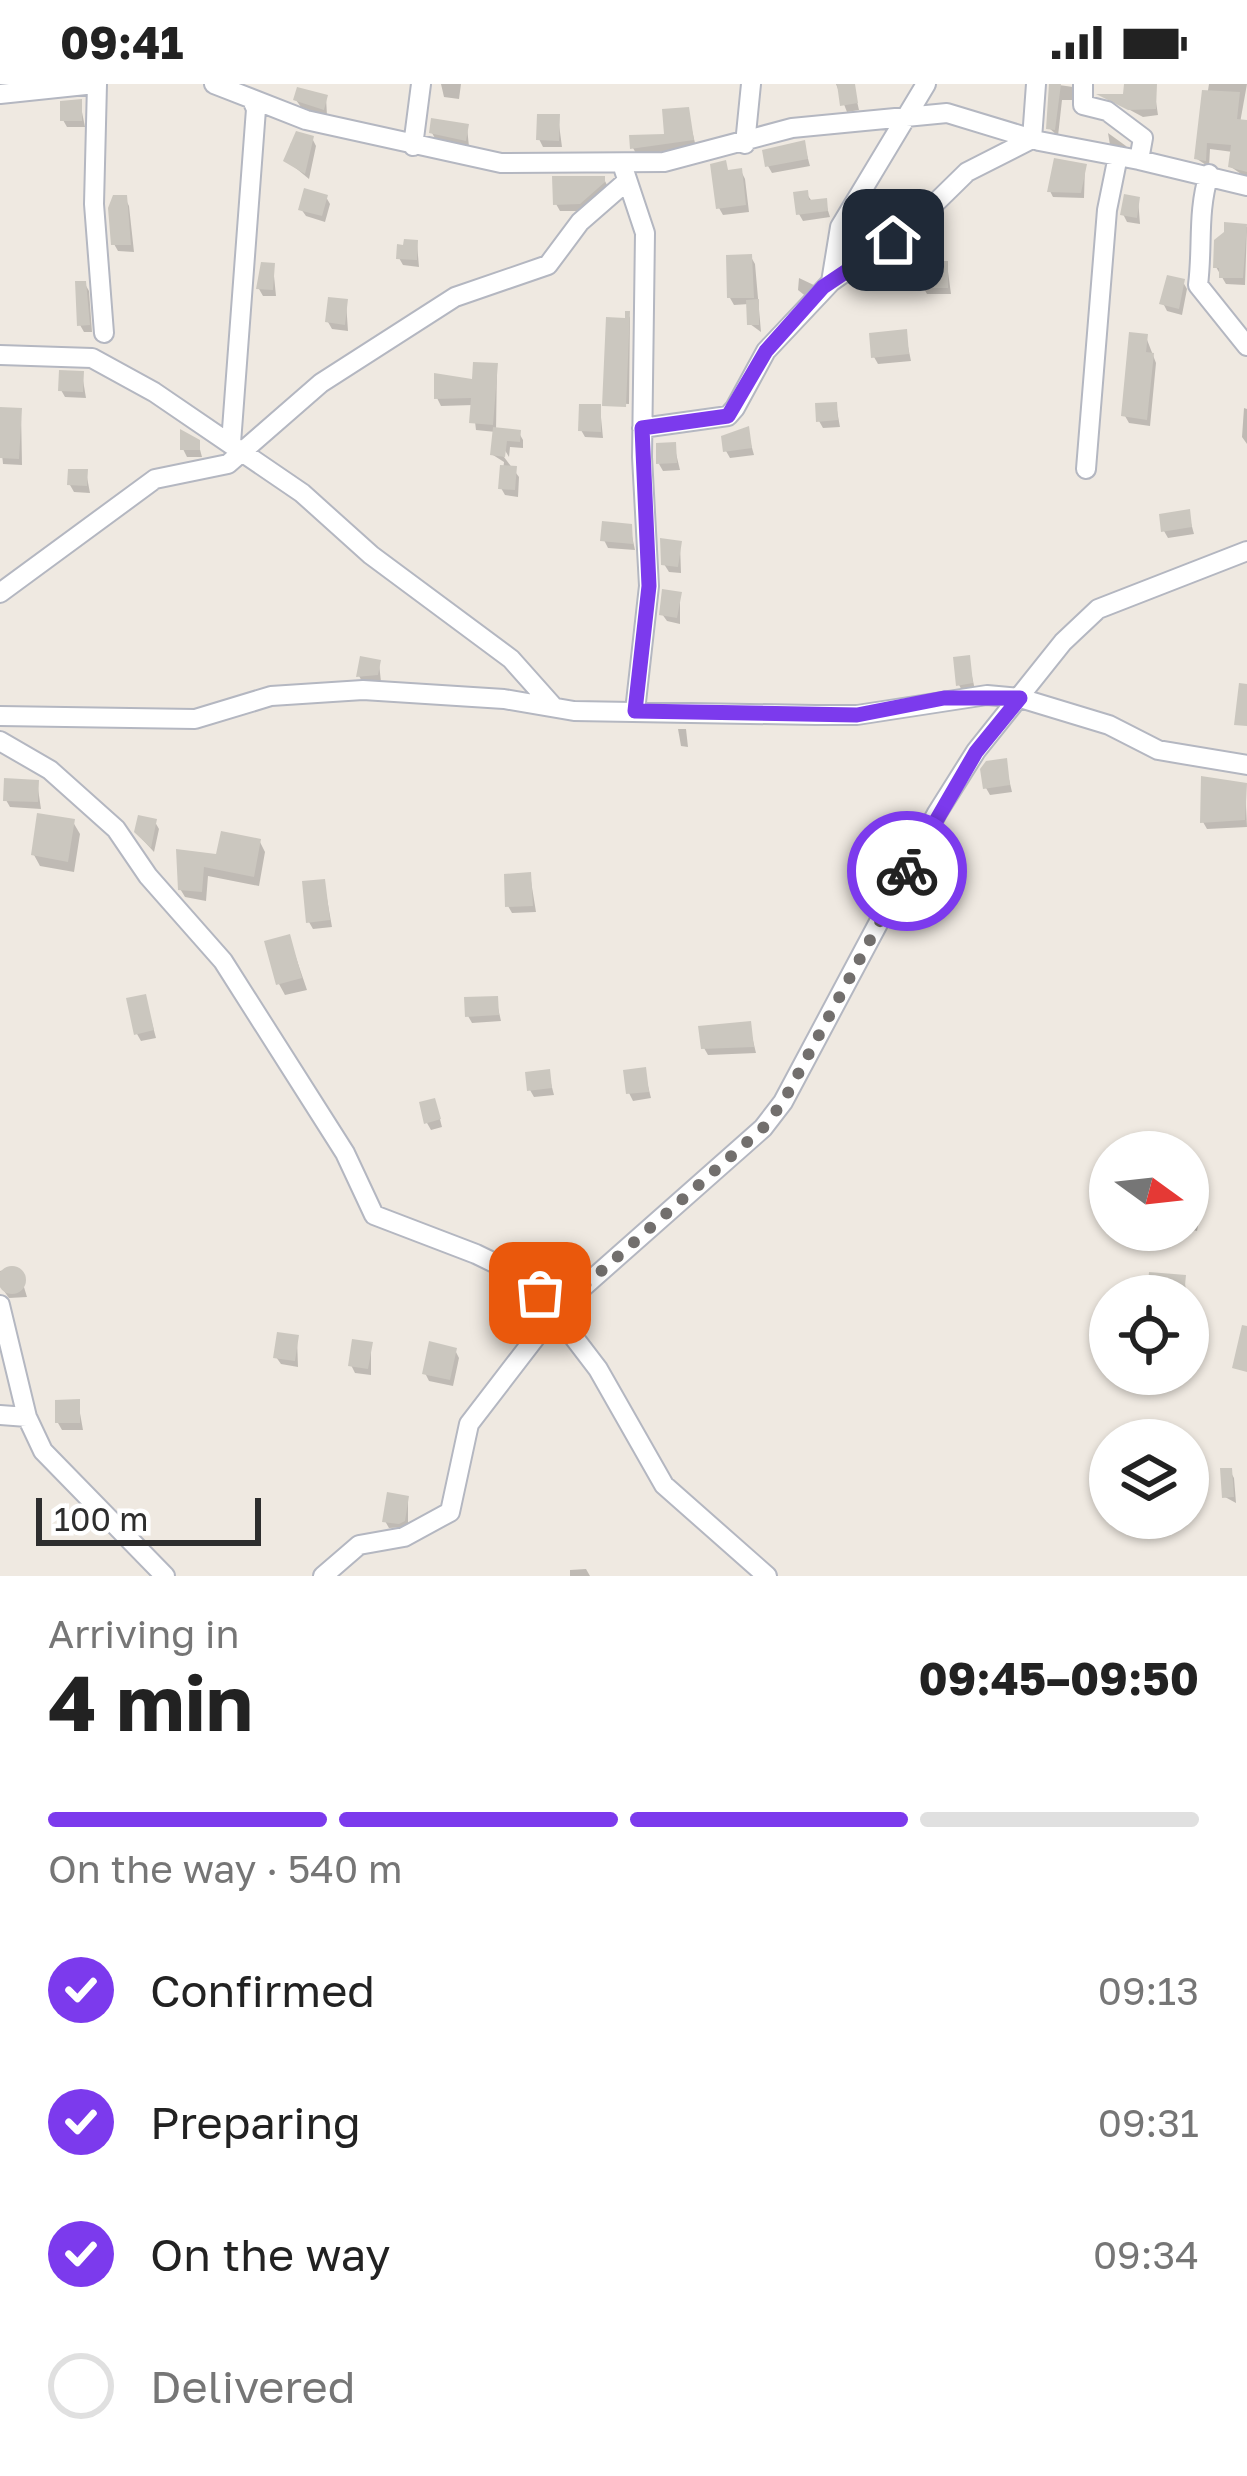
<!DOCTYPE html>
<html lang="en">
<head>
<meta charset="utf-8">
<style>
  :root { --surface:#fff; --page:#f6f6f6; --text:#222; --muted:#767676; --line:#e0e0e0; --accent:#7c3aed }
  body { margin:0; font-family:"Golos Text",sans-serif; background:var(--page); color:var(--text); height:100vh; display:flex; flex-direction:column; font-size:45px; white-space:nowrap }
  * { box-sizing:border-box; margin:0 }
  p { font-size:39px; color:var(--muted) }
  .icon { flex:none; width:66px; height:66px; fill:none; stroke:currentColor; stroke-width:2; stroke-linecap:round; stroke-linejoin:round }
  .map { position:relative; height:1492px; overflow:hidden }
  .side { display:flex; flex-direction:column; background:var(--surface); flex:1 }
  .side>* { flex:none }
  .needle { width:78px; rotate:105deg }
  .tools { position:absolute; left:1089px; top:1047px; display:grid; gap:24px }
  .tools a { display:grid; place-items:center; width:120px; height:120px; border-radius:50%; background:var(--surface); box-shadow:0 3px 9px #0004; font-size:60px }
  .scale { position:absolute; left:36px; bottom:30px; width:225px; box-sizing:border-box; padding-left:12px; border:6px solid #2e2e2e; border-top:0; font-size:33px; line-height:42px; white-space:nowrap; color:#2e2e2e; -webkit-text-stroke:9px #fff; paint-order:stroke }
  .pin { position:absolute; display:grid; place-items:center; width:102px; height:102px; color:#fff; margin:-51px; border-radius:24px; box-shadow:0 6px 18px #0006 }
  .courier { position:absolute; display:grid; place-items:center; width:120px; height:120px; margin:-60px; border:9px solid #7c3aed; border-radius:50%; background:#fff; color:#222; box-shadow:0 3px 15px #0007 }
  .head em { font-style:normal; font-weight:700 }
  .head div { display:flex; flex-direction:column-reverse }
  .head { display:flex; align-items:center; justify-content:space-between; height:204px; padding:0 48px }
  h1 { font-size:78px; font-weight:700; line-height:90px }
  .bar { display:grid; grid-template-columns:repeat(4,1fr); gap:18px 12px; align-content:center; height:144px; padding:0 48px }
  .bar i { height:15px; border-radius:9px; background:var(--line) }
  .bar .active { background:var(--accent) }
  .bar p { grid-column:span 4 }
  ol { padding:0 48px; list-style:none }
  li { display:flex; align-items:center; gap:36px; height:132px }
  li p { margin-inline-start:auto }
  li .icon { padding:12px; border-radius:50%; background:var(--accent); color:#fff; stroke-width:4 }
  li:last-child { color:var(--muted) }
  li i { width:66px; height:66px; border:6px solid var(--line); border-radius:50% }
  .status { display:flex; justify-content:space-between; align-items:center; height:84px; padding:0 60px; background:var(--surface); direction:ltr }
  .status svg { height:33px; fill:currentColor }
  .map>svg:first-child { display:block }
  .shadow { fill:#0003 }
  .building { fill:#cbc7bf }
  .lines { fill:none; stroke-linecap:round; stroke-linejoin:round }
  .minor-casing { stroke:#b4b7c1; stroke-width:22 }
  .minor { stroke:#fff; stroke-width:18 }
  .done { stroke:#726f6d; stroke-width:12; stroke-dasharray:0 21.6 }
  .route { stroke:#7c3aed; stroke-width:15 }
</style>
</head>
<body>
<div class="status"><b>09:41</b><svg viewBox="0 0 49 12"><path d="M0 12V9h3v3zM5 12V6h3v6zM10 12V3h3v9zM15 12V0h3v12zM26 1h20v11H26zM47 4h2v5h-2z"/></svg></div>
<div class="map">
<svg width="1247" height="1492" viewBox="0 0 1247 1492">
  <rect width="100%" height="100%" fill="#efe9e1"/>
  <path class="shadow" d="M 441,0 L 461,0 L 459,15 L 444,13 Z
    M 836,0 L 853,0 L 859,26 L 847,28 Z
    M 1052,0 L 1073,3 L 1072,16 L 1062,16 L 1058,52 L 1049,44 Z
    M 1209,0 L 1247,0 L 1240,39 L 1247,39 L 1247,94 L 1231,83 L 1233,68 L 1210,65 L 1209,83 L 1197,75 Z
    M 1102,11 L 1155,11 L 1158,31 L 1143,33 Z
    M 326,13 L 327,32 L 301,23 L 296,16 Z
    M 80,18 L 85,43 L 67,43 L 63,36 Z
    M 687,26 L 696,63 L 637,71 L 633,64 L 667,53 Z
    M 558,33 L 562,63 L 543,63 L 539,55 Z
    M 467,43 L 469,63 L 436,56 L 432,49 Z
    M 1108,49 L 1126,62 L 1128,65 L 1110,61 Z
    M 312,54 L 316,62 L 309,95 L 286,76 L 291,59 Z
    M 804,60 L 810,82 L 772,89 L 768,82 Z
    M 724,79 L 729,89 L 741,87 L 745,95 L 749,128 L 723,131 L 719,124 Z
    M 1085,83 L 1084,114 L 1053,113 L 1050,107 Z
    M 604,95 L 607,101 L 584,127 L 560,127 L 556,120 Z
    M 806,109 L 811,116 L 825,117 L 830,133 L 803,137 L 799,130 Z
    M 326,113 L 330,120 L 325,138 L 306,132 L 301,125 Z
    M 125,114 L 129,122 L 134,168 L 118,167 L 114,160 Z
    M 1138,115 L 1140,140 L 1127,138 L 1123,130 Z
    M 1227,142 L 1247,143 L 1245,201 L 1226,200 L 1216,183 Z
    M 417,160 L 419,183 L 403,181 L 399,174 Z
    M 751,173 L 755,180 L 761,248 L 750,240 L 749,220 L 734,221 L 730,214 Z
    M 947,180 L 951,210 L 927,210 L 923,203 Z
    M 273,182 L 276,212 L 263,212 L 259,205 Z
    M 799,194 L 818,203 L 808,214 L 798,206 Z
    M 1183,198 L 1187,205 L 1182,231 L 1167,227 L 1163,219 Z
    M 85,200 L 89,207 L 92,248 L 84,248 L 80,241 Z
    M 346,218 L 348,247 L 332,245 L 328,238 Z
    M 630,232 L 629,320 L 605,319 L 627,237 Z
    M 905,248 L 911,277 L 878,280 L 874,273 Z
    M 1146,253 L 1156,279 L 1150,342 L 1129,339 L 1125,332 Z
    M 497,282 L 496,347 L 519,349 L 523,356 L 523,364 L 510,363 L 509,373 L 500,358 L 495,361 L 519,393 L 518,413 L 505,411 L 501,404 L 504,378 L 493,371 L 496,348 L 476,346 L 473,321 L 441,322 L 437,314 Z
    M 82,290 L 86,314 L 65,313 L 61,306 Z
    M 836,321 L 840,343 L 823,344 L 819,337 Z
    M 600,323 L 603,354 L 585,353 L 581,346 Z
    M 1244,324 L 1247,325 L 1247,360 L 1242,353 Z
    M 21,327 L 22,381 L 3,380 L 0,350 Z
    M 747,346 L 754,371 L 730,374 L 726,367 Z
    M 198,358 L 202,373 L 187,373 L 183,365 Z
    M 674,361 L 680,386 L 663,387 L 659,380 Z
    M 86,388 L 90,409 L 74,408 L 70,401 Z
    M 1188,428 L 1194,450 L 1168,454 L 1164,447 Z
    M 630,443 L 635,466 L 608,464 L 604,456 Z
    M 680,460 L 681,489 L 669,488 L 664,480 Z
    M 680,511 L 680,540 L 667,537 L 662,530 Z
    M 968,574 L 975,606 L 963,608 L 959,601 Z
    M 379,579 L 381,598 L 363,599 L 359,592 Z
    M 678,645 L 686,645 L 688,663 L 681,662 Z
    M 1005,678 L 1012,708 L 990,711 L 986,704 Z
    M 37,698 L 41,725 L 10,723 L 6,716 Z
    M 1245,702 L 1247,743 L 1207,745 L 1203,738 Z
    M 73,738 L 80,750 L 74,788 L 40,782 L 34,771 Z
    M 155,738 L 159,745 L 154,768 L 142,755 Z
    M 260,758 L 265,768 L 259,802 L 208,792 L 206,817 L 185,813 L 179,803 L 179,769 L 219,773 Z
    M 530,791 L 536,828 L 512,829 L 508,822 Z
    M 324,798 L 332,843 L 313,845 L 309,838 Z
    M 289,853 L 307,906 L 285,911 L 279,900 Z
    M 145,913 L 156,954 L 141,957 L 137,950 Z
    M 496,915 L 501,937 L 472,939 L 468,932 Z
    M 749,940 L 756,969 L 708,971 L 704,964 Z
    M 644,986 L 651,1014 L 633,1017 L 629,1009 Z
    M 548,988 L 554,1011 L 534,1013 L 530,1006 Z
    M 437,1024 L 442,1043 L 431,1046 L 427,1039 Z
    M 1188,1117 L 1201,1126 L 1197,1147 L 1188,1145 Z
    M 16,1183 L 20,1190 L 27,1213 L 9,1214 L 4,1207 L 0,1187 Z
    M 1184,1194 L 1187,1212 L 1150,1208 Z
    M 297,1254 L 298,1283 L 281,1280 L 276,1273 Z
    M 371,1261 L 371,1291 L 355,1289 L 351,1281 Z
    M 455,1266 L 459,1274 L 453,1302 L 429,1297 L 425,1289 Z
    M 78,1318 L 83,1346 L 62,1346 L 58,1339 Z
    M 1230,1387 L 1234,1394 L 1236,1419 L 1225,1413 Z
    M 408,1415 L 408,1443 L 389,1444 L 385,1437 Z
    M 586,1485 L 590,1492 L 570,1492 L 570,1486 Z"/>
  <path class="building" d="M 837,0 L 855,0 L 858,19 L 840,22 Z
    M 1049,0 L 1061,0 L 1055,46 L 1046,45 Z
    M 1124,0 L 1157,0 L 1156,25 L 1128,26 L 1096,10 L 1123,10 Z
    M 297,3 L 328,11 L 324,26 L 293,16 Z
    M 1202,6 L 1240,8 L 1237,35 L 1247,36 L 1247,88 L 1228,83 L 1231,61 L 1207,59 L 1206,77 L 1194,75 Z
    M 82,15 L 82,37 L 60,37 L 60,17 Z
    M 689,23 L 694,56 L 630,65 L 629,51 L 664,50 L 662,25 Z
    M 537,30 L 560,30 L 559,57 L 536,56 Z
    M 431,34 L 469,40 L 466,57 L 429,49 Z
    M 296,47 L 314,52 L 305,90 L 283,77 Z
    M 805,56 L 808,75 L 765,83 L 762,66 Z
    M 1054,74 L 1087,80 L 1081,109 L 1047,108 Z
    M 726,76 L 728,86 L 742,84 L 746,121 L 716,125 L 710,80 Z
    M 552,92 L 605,92 L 605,98 L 580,120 L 553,121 Z
    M 304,104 L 328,111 L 322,132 L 298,126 Z
    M 808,106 L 809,116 L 827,114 L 828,127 L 796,131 L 793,108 Z
    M 1124,110 L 1140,113 L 1137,134 L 1120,131 Z
    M 113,111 L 127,111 L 131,161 L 111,161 L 108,124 Z
    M 1224,138 L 1247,140 L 1243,194 L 1219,194 L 1219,184 L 1213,184 L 1214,156 L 1224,148 Z
    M 404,155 L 418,156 L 417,176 L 396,175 L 397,160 L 403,161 Z
    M 752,170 L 754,214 L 727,214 L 726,171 Z
    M 920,177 L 948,177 L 948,204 L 920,204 Z
    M 261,178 L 275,179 L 273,206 L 256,205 Z
    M 1167,191 L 1185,195 L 1179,225 L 1159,220 Z
    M 75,197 L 86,197 L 90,241 L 77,242 Z
    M 328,213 L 348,215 L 345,241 L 325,238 Z
    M 759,215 L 759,241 L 747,241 L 746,216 Z
    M 625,227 L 630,227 L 626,323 L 602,322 L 606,233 L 625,234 Z
    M 907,245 L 909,270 L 871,274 L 869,249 Z
    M 1129,248 L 1148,250 L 1146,268 L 1154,269 L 1147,336 L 1121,332 Z
    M 473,278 L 498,279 L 493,341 L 469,339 L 471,314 L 434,315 L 434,289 L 472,295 Z
    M 59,286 L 84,287 L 83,308 L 58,307 Z
    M 837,318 L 838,336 L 816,338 L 815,319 Z
    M 579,320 L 601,320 L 601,348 L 578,347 Z
    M 0,323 L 22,324 L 19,375 L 0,374 Z
    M 749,342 L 752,364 L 723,368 L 721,352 Z
    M 493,343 L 521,346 L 520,358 L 507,357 L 505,373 L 490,371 Z
    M 180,345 L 200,356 L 200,366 L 180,366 Z
    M 676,358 L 677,379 L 656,380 L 656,359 Z
    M 500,381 L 517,382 L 515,406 L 498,405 Z
    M 68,385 L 88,385 L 87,402 L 67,401 Z
    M 1190,425 L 1192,443 L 1161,448 L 1159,430 Z
    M 602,437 L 632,440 L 633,460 L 600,457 Z
    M 660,454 L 682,457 L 678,483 L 661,481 Z
    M 662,505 L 682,508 L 677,534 L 659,531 Z
    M 970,571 L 973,599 L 956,602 L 953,573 Z
    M 360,572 L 381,576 L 378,591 L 356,593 Z
    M 1239,599 L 1247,600 L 1247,642 L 1234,641 Z
    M 1007,674 L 1010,701 L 983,705 L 980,685 L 986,677 Z
    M 1201,692 L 1247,699 L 1245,736 L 1200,739 Z
    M 4,694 L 39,696 L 38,718 L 3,717 Z
    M 37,729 L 75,735 L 68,778 L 31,771 Z
    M 138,731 L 157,735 L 151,764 L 134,748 Z
    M 221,747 L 261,755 L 254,793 L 204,783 L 202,808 L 178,806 L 176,765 L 216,770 Z
    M 531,788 L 533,822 L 505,823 L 504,790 Z
    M 325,795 L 330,836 L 306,839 L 302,797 Z
    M 290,850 L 302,894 L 276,901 L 264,857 Z
    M 146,910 L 154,946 L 134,951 L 126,914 Z
    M 498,912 L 499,931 L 465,933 L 464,913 Z
    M 751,937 L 754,963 L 701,965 L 698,942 Z
    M 646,983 L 649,1008 L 626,1010 L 623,986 Z
    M 550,985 L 552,1004 L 527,1007 L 525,988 Z
    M 435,1014 L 441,1035 L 424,1040 L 419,1018 Z
    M-2 1196a14 14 0 1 1 28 0a14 14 0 1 1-28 0Z
    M 1149,1188 L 1186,1191 L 1184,1212 L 1147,1208 Z
    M 1242,1241 L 1247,1242 L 1247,1288 L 1232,1284 Z
    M 277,1248 L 299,1251 L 295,1277 L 273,1274 Z
    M 352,1255 L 373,1258 L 368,1285 L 348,1282 Z
    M 429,1257 L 457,1264 L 450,1296 L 422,1290 Z
    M 80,1315 L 80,1339 L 55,1339 L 55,1316 Z
    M 1220,1384 L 1232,1384 L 1234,1413 L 1222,1414 Z
    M 387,1408 L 409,1412 L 405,1437 L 399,1440 L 382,1438 Z"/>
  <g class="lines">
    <g class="minor-casing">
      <path id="minor" d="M 97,0 L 94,120 L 104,249
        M 214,0 L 306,36 L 501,79 L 664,78 L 792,44 L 947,29 L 1039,57 L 1139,76
        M 1083,0 L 1083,21 L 1107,27 L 1143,54 L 1139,76 L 1247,102
        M 0,10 L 95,0
        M 745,60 L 751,0
        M 413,62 L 421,0
        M 624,86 L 645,149 L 642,373 L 649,502 L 635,627
        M 1209,90 C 1197,129 1203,162 1198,201 L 1247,262
        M 831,198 L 917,137 L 967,88 L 1032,55 L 1036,0
        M 0,271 L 92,274 L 154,308 L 302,409 L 371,471 L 511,575 L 552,621
        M 642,344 L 728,332 L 735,324 L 766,267 L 831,198 L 840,143 L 926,0
        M 231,359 L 256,25 L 252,16
        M 1086,385 L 1107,126 L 1118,72
        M 0,509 L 155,395 L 228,380 L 321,299 L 455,213 L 548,181 L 580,138 L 627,97
        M 0,632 L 195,635 L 271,612 L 363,606 L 504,615 L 574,627 L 816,631 L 857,631 L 987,611 L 1020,614 L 1109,641 L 1158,666 L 1247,681
        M 0,657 L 50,686 L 116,745 L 148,792 L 223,877 L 345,1069 L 374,1131 L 476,1170 L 519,1191 L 540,1209 L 598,1285 L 664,1401 L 767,1492
        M 0,1221 L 27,1333 L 43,1367 L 165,1492
        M 0,1331 L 27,1333
        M 323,1492 L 359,1461 L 404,1453 L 450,1428 L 469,1340 L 555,1228 L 763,1044 L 783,1018 L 937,729 L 976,667 L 1063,558 L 1098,525 L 1247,467"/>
    </g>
    <use href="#minor" class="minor"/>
  </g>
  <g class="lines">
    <path class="done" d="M 540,1209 L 555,1228 L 763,1044 L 783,1018 L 907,787"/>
    <path class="route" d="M 893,156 L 823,203 L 766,267 L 728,332 L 642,344 L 649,502 L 635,627 L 857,631 L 944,614 L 1020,614 L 976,668 L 907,787"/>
  </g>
</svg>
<div class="tools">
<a><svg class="needle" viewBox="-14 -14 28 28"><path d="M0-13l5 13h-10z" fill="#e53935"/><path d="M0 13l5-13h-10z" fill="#767676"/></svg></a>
<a><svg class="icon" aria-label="locate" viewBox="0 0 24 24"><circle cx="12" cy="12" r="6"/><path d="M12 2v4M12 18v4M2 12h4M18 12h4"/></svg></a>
<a><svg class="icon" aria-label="layers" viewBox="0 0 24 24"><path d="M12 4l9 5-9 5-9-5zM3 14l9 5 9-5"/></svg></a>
</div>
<div class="scale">100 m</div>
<div class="pin" style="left:540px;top:1209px;background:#ea580c"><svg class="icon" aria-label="bag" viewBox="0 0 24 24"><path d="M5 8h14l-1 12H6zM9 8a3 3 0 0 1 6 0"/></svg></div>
<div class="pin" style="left:893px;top:156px;background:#1f2937"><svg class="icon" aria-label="home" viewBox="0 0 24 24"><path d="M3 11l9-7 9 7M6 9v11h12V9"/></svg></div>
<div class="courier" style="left:907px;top:787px"><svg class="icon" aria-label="bike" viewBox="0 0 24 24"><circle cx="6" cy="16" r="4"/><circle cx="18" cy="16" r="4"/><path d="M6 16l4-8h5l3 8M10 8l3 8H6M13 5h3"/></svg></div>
</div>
<section class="side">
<div class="head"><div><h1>4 min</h1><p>Arriving in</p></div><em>09:45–09:50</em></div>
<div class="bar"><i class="active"></i><i class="active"></i><i class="active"></i><i></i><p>On the way · 540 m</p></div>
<ol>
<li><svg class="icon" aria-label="check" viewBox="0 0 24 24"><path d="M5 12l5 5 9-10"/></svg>Confirmed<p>09:13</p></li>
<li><svg class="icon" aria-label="check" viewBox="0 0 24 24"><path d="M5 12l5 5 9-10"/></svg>Preparing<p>09:31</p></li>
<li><svg class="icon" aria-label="check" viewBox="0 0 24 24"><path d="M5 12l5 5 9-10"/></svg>On the way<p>09:34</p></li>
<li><i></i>Delivered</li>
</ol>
</section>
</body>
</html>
